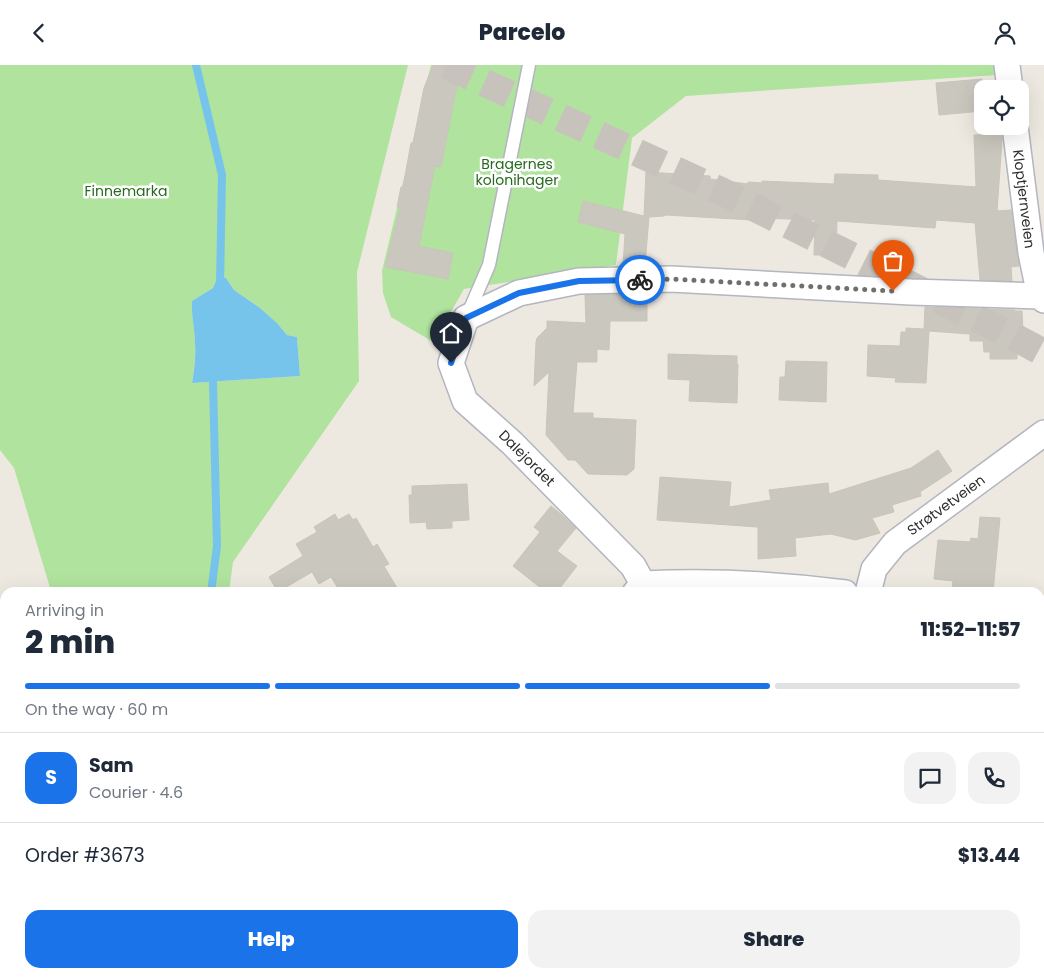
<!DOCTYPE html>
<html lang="en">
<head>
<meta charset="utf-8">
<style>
  :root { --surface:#fff; --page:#f2f2f3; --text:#1f2937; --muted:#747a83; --line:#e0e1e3; --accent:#1a73e8 }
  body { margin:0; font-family:Poppins,sans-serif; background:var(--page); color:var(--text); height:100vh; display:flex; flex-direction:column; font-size:19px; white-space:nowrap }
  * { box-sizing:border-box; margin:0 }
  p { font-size:16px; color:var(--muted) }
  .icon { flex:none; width:28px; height:28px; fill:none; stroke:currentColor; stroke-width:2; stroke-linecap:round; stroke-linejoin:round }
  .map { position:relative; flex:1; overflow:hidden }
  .side { position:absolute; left:0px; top:522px; width:1045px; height:391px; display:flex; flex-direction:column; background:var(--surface); border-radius:15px 15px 0 0; box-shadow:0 5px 20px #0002 }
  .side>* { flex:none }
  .buttons { position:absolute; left:974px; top:15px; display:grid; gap:10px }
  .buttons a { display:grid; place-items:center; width:55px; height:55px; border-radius:10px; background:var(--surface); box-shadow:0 5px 20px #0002; font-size:25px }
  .pin { position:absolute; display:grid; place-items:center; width:42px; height:42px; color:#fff; margin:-51px -21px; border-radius:50% 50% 50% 0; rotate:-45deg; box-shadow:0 0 5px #0007 }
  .pin .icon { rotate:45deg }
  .courier { position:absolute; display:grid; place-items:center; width:50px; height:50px; margin:-25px; border:4px solid #1a73e8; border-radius:50%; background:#fff; color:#222; box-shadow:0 1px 6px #0007 }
  .headline em { font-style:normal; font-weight:800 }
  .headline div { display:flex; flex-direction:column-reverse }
  .headline { display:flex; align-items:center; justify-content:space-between; height:85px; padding:0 25px }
  h1 { font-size:32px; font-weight:800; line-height:38px }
  .bar { display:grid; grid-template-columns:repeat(4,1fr); gap:8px 5px; align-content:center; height:60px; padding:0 25px }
  .bar i { height:6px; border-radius:4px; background:var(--line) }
  .bar .current { background:var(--accent) }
  .bar p { grid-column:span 4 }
  .line { display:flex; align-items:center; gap:12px; padding:0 25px; border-top:1px solid var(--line) }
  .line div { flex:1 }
  .round { display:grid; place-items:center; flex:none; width:52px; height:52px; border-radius:15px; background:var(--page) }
  .button { display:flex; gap:10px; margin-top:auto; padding:10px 25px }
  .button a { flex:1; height:58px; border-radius:15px; background:var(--accent); color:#fff; font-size:20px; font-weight:800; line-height:58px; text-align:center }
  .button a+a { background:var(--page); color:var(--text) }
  header { display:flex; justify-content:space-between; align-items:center; height:65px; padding:0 25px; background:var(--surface); font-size:22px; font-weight:800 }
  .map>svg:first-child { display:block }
  .green { fill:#b0e39e; fill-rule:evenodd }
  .water { fill:#76c3ec }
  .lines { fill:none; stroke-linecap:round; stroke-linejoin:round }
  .stream { stroke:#76c3ec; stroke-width:8 }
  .building { fill:#cac7be; stroke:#c9c5b9 }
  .primary-tunnel { stroke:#c7c3bc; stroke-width:28; stroke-dasharray:28 14; stroke-linecap:butt }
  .service-casing { stroke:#b3b5c0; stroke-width:15 }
  .minor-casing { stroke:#b3b5c0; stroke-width:28 }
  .service { stroke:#fff; stroke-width:12 }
  .minor { stroke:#fff; stroke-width:25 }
  .done { stroke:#716f6c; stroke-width:5; stroke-dasharray:0 9 }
  .route { stroke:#1a73e8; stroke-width:6 }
  .labels { text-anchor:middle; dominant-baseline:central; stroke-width:5; stroke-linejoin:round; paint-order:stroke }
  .park-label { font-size:14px; fill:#266a1d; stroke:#fff }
  .street-label { font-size:14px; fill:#2d2d2d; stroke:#fff }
</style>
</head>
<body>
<header><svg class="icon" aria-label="back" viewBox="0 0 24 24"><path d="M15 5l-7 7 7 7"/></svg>Parcelo<svg class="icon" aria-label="person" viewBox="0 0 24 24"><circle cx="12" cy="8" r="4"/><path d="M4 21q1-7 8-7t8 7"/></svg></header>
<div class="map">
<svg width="1044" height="913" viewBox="0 0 1044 913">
  <rect width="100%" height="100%" fill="#eee9e0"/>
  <path class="green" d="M 0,0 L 408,0 L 357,207 L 359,316 L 233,497 L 229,527 L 52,528 L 51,526 L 14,403 L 0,385 ZM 217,213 L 226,213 L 234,225 L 260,243 L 277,258 L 287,270 L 297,272 L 300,311 L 192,318 C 194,304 196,290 195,277 C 195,263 191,250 192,236 L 213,223 Z
    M 431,0 L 996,0 L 997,10 L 686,31 L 632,73 L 616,200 L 464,224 L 448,252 L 443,283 L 391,252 L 383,228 L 382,206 Z
    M 635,909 L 835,909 L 834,913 L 641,913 Z"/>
  <path class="water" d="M 217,213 L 226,213 L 234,225 L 260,243 L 277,258 L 287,270 L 297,272 L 300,311 L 192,318 C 194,305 196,292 195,279 C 195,264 191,250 192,236 L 213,223 Z"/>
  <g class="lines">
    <path class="stream" d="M 196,0 L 222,110 L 220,222
      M 211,528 L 217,481 L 213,317 L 214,309"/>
  </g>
  <path class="building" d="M 433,0 L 461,0 L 441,102 L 435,101 L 419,181 L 453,188 L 448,214 L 385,202 L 400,143 L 397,142 L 401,122 L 403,122 L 411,78 L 413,78 L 424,23 Z
    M 982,14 L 982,46 L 939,50 L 936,18 Z
    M 1002,69 L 1002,75 L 997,146 L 1011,145 L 1019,201 L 1011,202 L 1012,216 L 980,215 L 975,158 L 936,155 L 935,163 L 837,156 L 836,190 L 814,190 L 815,155 L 762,153 L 762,154 L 752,153 L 752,155 L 666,150 L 664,151 L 649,152 L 645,200 L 623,201 L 625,169 L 578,157 L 583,136 L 644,151 L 646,107 L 710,111 L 710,114 L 748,119 L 748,117 L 762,118 L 762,116 L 834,119 L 835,109 L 843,109 L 878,110 L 878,115 L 976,122 L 974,70 Z
    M 647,229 L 647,256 L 610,256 L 609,285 L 597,284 L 597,297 L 577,297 L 573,348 L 593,348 L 593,353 L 636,355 L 634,404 L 627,410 L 588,409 L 575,395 L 568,395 L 546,370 L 549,307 L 534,321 L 536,277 L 537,273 L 547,263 L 547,256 L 586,258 L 585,230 Z
    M 925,242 L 1015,245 L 1015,246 L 1022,246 L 1024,288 L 1017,287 L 1017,294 L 990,294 L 990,287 L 984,287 L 983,276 L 970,276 L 970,269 L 929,266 L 926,318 L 895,317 L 896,313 L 867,311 L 868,280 L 900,281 L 901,267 L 906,267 L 906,263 L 924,264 Z
    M 668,289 L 737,291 L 737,299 L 738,299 L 737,338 L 689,336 L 690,315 L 668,314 Z
    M 786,296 L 827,297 L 826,337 L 779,335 L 780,312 L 785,312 Z
    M 938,385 L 952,406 L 920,427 L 921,431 L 892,440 L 894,447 L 872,453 L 880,468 L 855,475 L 831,469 L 795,473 L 796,491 L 758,494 L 758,462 L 657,455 L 660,412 L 731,417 L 729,442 L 771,435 L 769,425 L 828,418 L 829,429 L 911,403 Z
    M 467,419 L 469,455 L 452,456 L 452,463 L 427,464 L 426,457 L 410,458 L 409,430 L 412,430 L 412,421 Z
    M 551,441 L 562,450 L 576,463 L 557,486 L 577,501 L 556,528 L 547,528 L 513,501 L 540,467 L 534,462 Z
    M 335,449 L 338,455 L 349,449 L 353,455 L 356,453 L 373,482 L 377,479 L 389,499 L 384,501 L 400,528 L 341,528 L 331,512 L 319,519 L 312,507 L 278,527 L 269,512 L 303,491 L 296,479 L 317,467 L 314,462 Z
    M 980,452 L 1000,453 L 993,527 L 952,525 L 953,516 L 934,514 L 938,475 L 970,477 L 971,473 L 978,474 Z"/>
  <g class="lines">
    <path class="primary-tunnel" d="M 446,0 L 721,126 L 1020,275 L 1044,288"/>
    <g class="service-casing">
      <path id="service" d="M 467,251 L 489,200 L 529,0
        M 224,909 L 226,913"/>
    </g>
    <g class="minor-casing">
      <path id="minor" d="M 1007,0 L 1010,24
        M 1015,61 L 1031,188 L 1040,231 L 1044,235
        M 643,519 L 633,501 L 512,378 L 465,336 L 451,298 L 466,253 L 519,228 L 579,216 L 671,214 L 911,227 L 1040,231
        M 635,528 L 643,519 C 710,516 778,519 845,528
        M 868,528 L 874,504 L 895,478 L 1044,368
        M 1040,582 L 1044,583
        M 0,872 L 5,873
        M 99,909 L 103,913
        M 605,909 L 611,913
        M 840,913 L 841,909"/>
    </g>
    <use href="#service" class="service"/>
    <use href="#minor" class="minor"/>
  </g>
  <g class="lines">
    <path class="done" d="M 640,215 L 671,214 L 893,226"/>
    <path class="route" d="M 451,298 L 466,253 L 519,228 L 579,216 L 640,215"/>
  </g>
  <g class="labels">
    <g class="park-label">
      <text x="517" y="99">Bragernes<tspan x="517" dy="16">kolonihager</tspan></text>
      <text x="126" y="126">Finnemarka</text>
    </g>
    <g class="street-label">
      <text transform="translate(1024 134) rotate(83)">Kloptjernveien</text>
      <text transform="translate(527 393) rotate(45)">Dalejordet</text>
      <text transform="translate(946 440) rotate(-36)">Strøtvetveien</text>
    </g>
  </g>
</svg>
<div class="buttons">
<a><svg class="icon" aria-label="locate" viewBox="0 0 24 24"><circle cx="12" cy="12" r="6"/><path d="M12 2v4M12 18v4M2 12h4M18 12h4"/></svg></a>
</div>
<div class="pin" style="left:893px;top:226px;background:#ea580c"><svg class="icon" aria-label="bag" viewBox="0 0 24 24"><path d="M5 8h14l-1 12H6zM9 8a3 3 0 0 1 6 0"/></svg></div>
<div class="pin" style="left:451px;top:298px;background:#1f2937"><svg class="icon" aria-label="home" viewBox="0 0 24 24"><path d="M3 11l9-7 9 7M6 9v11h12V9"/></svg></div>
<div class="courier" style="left:640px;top:215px"><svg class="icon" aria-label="bike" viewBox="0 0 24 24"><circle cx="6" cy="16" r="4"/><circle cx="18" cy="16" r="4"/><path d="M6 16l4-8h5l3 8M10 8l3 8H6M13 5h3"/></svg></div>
<section class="side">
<div class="headline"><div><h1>2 min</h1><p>Arriving in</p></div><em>11:52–11:57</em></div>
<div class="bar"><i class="current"></i><i class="current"></i><i class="current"></i><i></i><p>On the way · 60 m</p></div>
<div class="line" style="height:90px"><b class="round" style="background:var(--accent);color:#fff">S</b><div><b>Sam</b><p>Courier · 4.6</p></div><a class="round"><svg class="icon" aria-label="chat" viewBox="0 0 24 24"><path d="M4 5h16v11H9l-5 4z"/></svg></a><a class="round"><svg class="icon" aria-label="phone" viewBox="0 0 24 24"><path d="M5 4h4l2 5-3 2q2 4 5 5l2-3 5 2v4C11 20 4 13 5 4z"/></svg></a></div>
<div class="line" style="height:65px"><div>Order #3673</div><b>$13.44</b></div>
<div class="button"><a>Help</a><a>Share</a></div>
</section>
</div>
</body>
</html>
